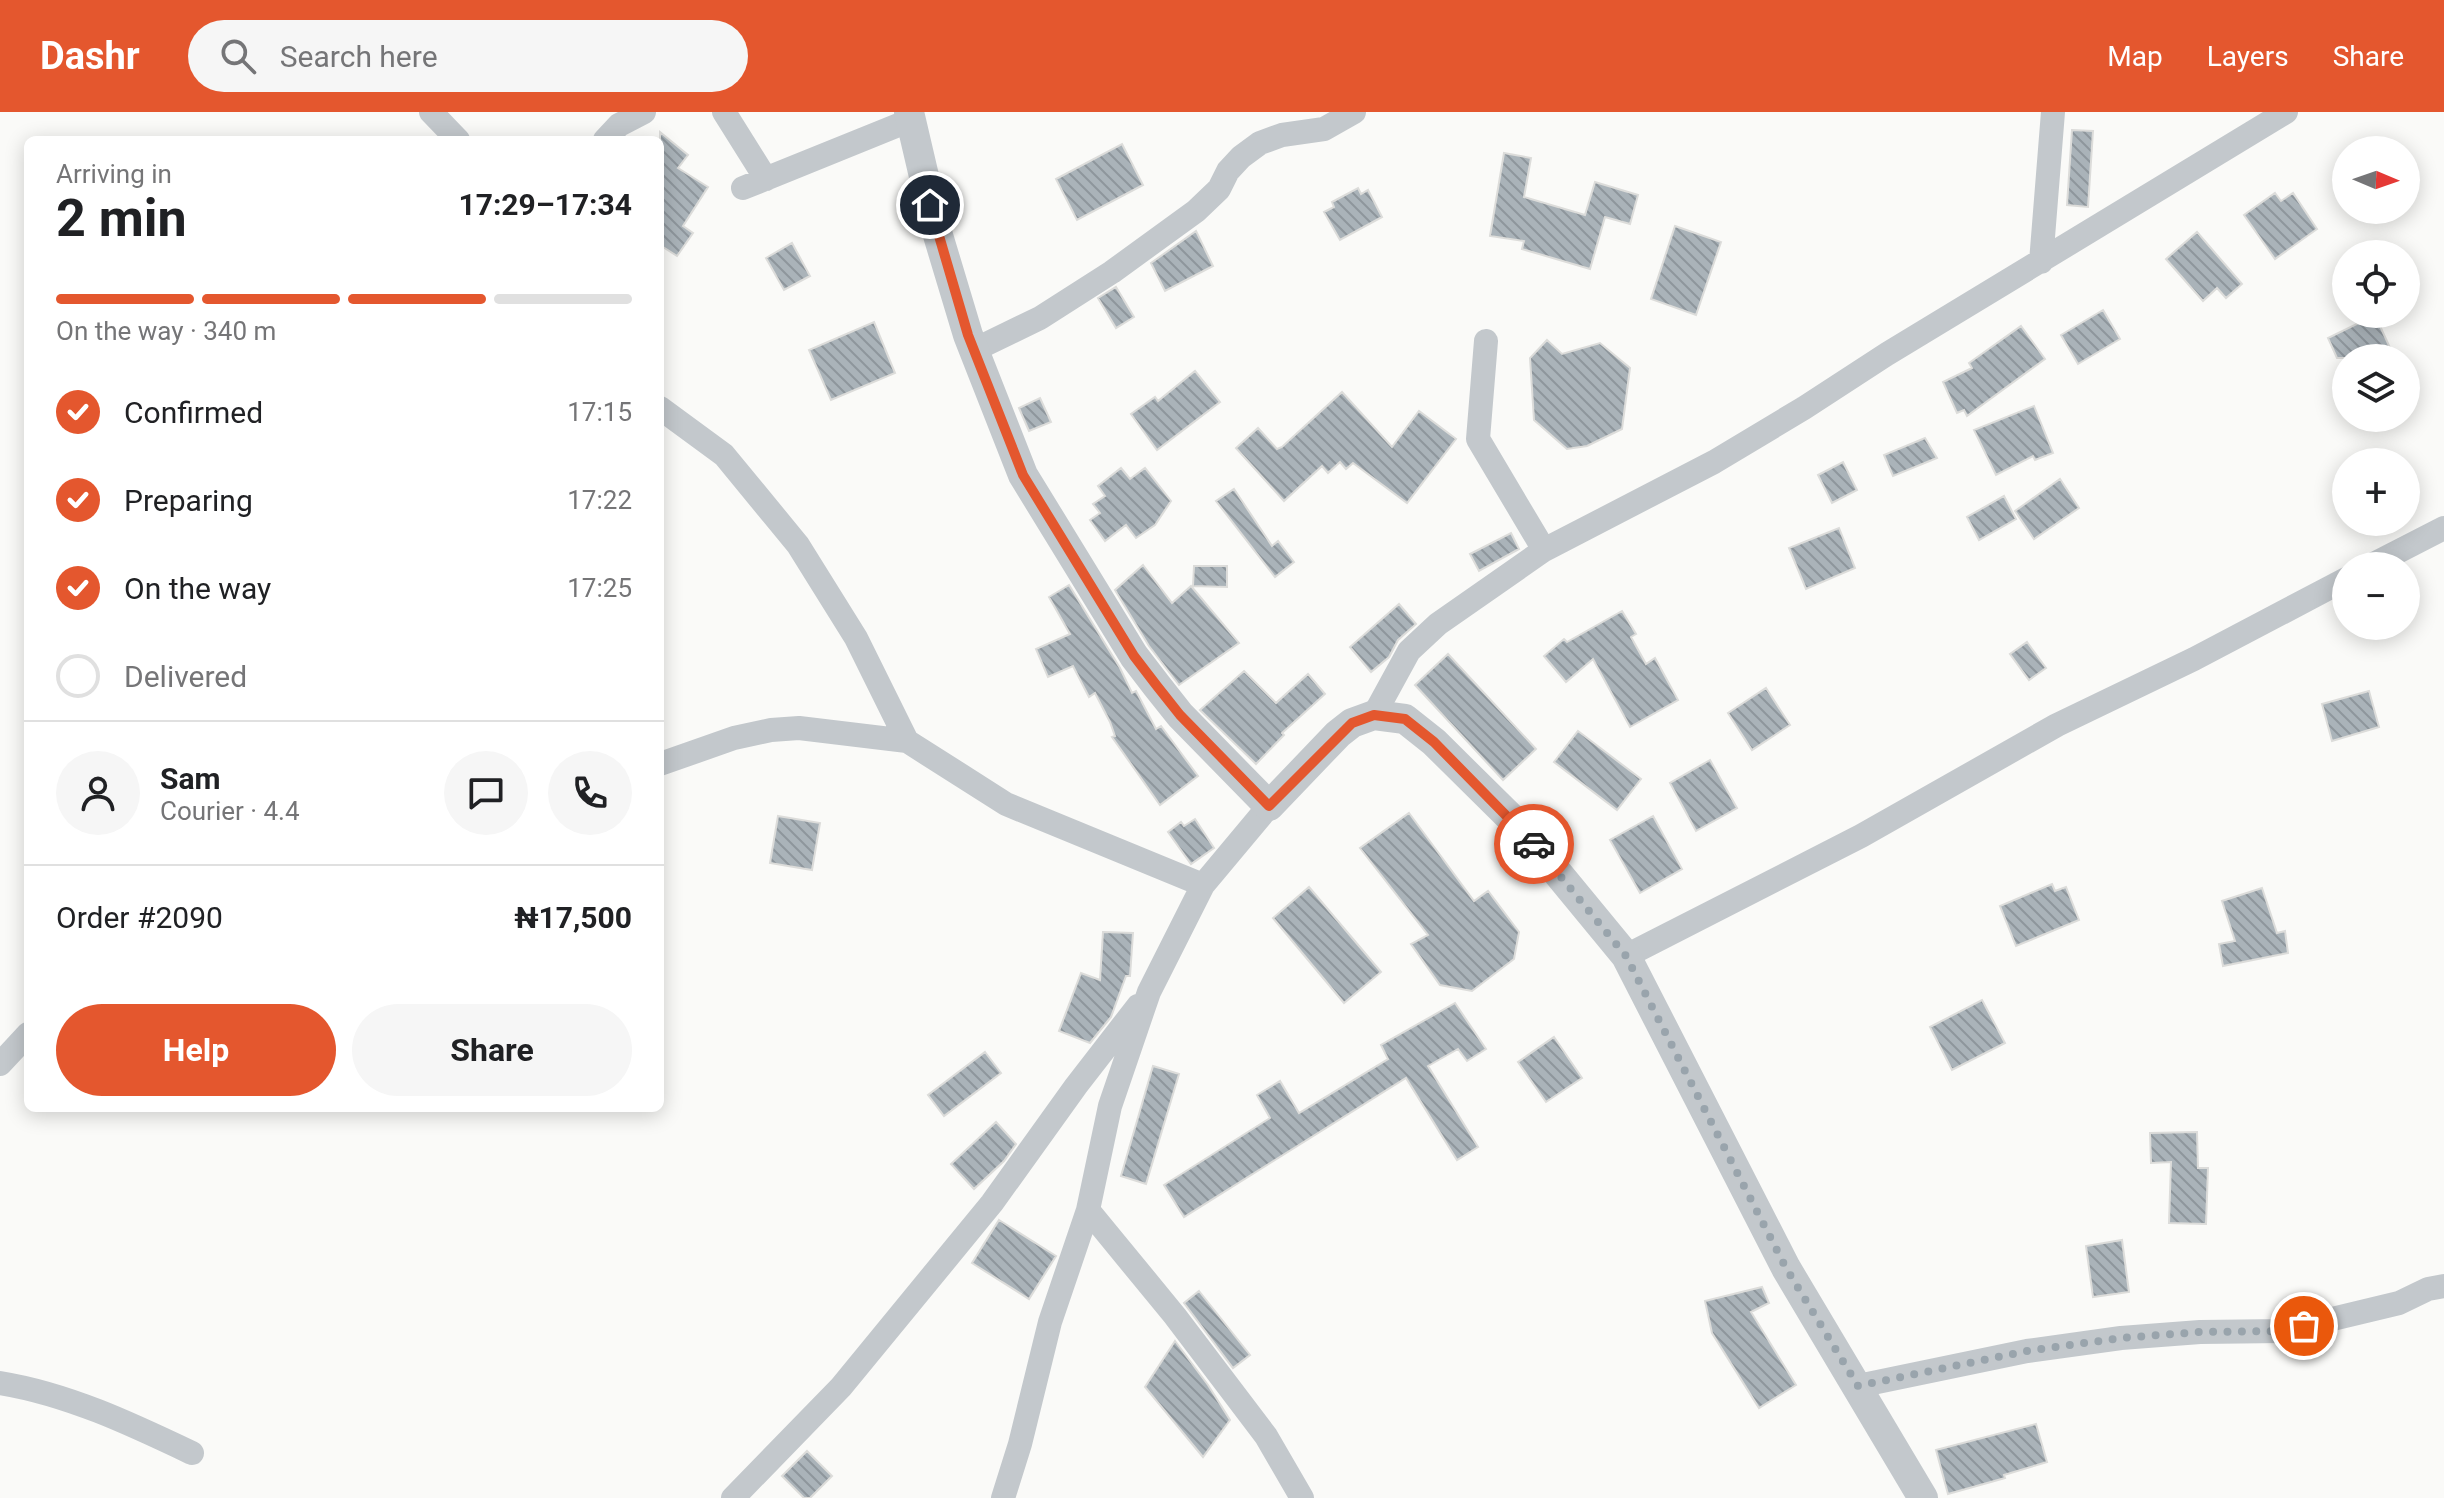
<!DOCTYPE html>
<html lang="en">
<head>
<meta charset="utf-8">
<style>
  :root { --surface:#fff; --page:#f6f6f6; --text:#202124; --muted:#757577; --line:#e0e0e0; --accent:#e4572e }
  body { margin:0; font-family:Roboto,sans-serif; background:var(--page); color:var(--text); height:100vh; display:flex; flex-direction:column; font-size:30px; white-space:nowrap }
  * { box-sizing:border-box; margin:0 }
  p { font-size:26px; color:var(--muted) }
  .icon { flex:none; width:44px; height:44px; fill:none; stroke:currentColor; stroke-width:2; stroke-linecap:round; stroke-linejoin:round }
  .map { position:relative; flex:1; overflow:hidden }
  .details { position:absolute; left:24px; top:24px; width:640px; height:976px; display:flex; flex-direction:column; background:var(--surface); border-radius:12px; box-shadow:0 4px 20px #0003 }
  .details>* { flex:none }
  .needle { width:52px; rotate:92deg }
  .fabs { position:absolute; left:2332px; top:24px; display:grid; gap:16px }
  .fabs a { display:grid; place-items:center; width:88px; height:88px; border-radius:50%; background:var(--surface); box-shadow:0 4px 20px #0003; font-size:40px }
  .pin { position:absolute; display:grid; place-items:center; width:68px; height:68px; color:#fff; margin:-34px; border:4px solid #fff; border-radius:50%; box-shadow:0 2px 8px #0007 }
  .courier { position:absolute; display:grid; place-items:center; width:80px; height:80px; margin:-40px; border:6px solid #e4572e; border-radius:50%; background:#fff; color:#222; box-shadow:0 2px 10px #0007 }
  .summary em { font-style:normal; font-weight:700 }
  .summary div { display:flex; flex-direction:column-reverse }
  .summary { display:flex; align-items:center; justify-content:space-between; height:136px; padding:0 32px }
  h1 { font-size:52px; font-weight:700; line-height:60px }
  .bar { display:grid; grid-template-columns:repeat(4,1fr); gap:12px 8px; align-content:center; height:96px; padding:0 32px }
  .bar i { height:10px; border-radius:6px; background:var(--line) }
  .bar .active { background:var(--accent) }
  .bar p { grid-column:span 4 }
  .line { display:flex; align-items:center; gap:20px; padding:0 32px; border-top:2px solid var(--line) }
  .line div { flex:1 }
  .round { display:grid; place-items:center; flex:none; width:84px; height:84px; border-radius:42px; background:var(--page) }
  ol { padding:0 32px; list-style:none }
  li { display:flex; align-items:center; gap:24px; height:88px }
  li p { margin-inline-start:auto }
  li .icon { padding:8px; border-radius:50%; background:var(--accent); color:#fff; stroke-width:4 }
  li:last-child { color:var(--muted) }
  li i { width:44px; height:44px; border:4px solid var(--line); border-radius:50% }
  .primary-button { display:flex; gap:16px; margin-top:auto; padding:16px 32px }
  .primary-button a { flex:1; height:92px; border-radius:48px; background:var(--accent); color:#fff; font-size:32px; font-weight:700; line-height:92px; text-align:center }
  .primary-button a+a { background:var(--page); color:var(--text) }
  header { display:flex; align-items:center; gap:48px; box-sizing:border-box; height:112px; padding:0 40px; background:var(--accent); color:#fff }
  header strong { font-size:38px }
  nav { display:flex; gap:44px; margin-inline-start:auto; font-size:28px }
  .search { width:560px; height:72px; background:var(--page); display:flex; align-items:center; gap:20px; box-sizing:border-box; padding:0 28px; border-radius:44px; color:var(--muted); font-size:30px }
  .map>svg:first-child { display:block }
  .building { fill:url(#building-back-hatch); stroke:#dcdcda; stroke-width:2 }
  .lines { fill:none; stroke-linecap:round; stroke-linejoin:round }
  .minor { stroke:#c3c8cc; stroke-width:24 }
  .tertiary { stroke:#c3c8cc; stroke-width:30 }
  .done { stroke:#99a4ac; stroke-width:8; stroke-dasharray:0 14.4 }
  .route { stroke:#e4572e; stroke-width:10 }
</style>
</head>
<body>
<header>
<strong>Dashr</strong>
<div class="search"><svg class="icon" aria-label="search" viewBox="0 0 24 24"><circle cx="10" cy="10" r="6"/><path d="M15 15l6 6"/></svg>Search here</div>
<nav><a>Map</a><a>Layers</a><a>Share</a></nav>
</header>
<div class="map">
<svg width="2444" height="1386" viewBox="0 0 2444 1386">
  <defs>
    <pattern id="building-back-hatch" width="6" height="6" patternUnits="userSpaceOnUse" patternTransform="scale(2)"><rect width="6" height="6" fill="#aab3b9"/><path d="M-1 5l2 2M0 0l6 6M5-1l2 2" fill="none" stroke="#8e969c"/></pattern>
  </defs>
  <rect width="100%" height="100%" fill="#fafaf8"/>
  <path class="building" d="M 2072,18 L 2093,19 L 2088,95 L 2067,93 Z
    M 660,20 L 688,43 L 678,56 L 708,75 L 683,114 L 693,121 L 677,144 L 660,133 Z
    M 1122,32 L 1143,73 L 1077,108 L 1056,67 Z
    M 1504,41 L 1531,46 L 1524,85 L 1585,103 L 1595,70 L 1638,83 L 1630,112 L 1605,105 L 1590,157 L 1522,137 L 1524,129 L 1490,124 Z
    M 1358,76 L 1361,82 L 1368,78 L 1382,105 L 1340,128 L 1324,100 L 1334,95 L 1332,90 Z
    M 2275,81 L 2281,89 L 2293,81 L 2317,117 L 2275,147 L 2244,103 Z
    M 1675,114 L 1721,130 L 1696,203 L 1651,187 Z
    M 1196,119 L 1213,154 L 1165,179 L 1151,151 Z
    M 2197,120 L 2242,172 L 2226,186 L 2217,176 L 2203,189 L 2166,147 Z
    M 792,131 L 810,164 L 784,178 L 766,146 Z
    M 1116,175 L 1134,205 L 1116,216 L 1098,186 Z
    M 2103,198 L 2120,227 L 2078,252 L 2061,223 Z
    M 2375,203 L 2391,238 L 2374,246 L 2337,246 L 2328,226 Z
    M 874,210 L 895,261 L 831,288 L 809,238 Z
    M 2021,214 L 2045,247 L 1967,304 L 1964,298 L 1957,301 L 1943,270 L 1972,256 L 1969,251 Z
    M 1547,228 L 1562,242 L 1600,231 L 1630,256 L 1622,317 L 1587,334 L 1567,337 L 1534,308 L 1530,246 Z
    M 1195,259 L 1220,290 L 1157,338 L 1131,302 L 1155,285 L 1158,289 Z
    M 1342,280 L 1392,335 L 1419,299 L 1456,327 L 1407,391 L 1353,351 L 1346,357 L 1340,350 L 1328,361 L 1322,354 L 1284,389 L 1236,336 L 1258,316 L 1277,337 L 1282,335 Z
    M 1040,286 L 1051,310 L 1029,319 L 1019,296 Z
    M 2034,294 L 2053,341 L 2035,348 L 2033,344 L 1996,363 L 1974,318 Z
    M 1925,326 L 1937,346 L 1893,364 L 1884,343 Z
    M 1843,350 L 1857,378 L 1832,391 L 1818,363 Z
    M 1121,356 L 1130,367 L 1145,356 L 1171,389 L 1155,413 L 1136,426 L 1126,413 L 1105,429 L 1090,408 L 1100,401 L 1093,392 L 1105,384 L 1098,374 Z
    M 2060,367 L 2079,396 L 2034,427 L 2015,399 Z
    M 1234,377 L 1272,434 L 1278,429 L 1294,450 L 1275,465 L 1216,389 Z
    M 2004,384 L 2016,407 L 1979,428 L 1967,405 Z
    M 1839,416 L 1855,456 L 1806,477 L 1789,436 Z
    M 1511,421 L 1519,437 L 1479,459 L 1470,442 Z
    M 1143,453 L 1172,491 L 1191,474 L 1239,531 L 1179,573 L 1149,534 L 1115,478 Z
    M 1194,454 L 1227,454 L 1227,475 L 1193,474 Z
    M 1069,473 L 1120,556 L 1132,581 L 1136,579 L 1156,617 L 1161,614 L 1198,664 L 1160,693 L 1112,625 L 1115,624 L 1110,610 L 1095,581 L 1089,585 L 1073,554 L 1048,565 L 1036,537 L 1070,522 L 1049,485 Z
    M 1399,492 L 1416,512 L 1398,528 L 1389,545 L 1371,560 L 1350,535 Z
    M 1622,499 L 1636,522 L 1631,525 L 1646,552 L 1655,546 L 1678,588 L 1630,615 L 1593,547 L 1566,570 L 1544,544 L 1564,527 L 1567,530 Z
    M 2027,530 L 2046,556 L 2029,568 L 2010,542 Z
    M 1448,542 L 1536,637 L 1503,668 L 1415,573 Z
    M 1244,559 L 1276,591 L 1308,562 L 1325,582 L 1282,621 L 1284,623 L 1256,652 L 1200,598 Z
    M 1766,576 L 1790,613 L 1752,638 L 1728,601 Z
    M 2369,579 L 2379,615 L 2332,629 L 2322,592 Z
    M 1578,619 L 1641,667 L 1617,698 L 1554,650 Z
    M 1710,648 L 1737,696 L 1696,719 L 1670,671 Z
    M 1409,701 L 1474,789 L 1488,779 L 1519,820 L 1514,847 L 1472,879 L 1440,873 L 1411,832 L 1428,823 L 1360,736 Z
    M 778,704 L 820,711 L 812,758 L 770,751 Z
    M 1653,704 L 1682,757 L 1640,781 L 1610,728 Z
    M 1195,707 L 1214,736 L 1191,752 L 1168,720 L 1181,710 L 1184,714 Z
    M 2052,772 L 2055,779 L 2066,775 L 2079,808 L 2016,834 L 2000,794 Z
    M 1309,775 L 1381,860 L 1344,891 L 1273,806 Z
    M 2262,776 L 2277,821 L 2285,819 L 2288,841 L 2223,854 L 2219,832 L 2235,829 L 2222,789 Z
    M 1103,820 L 1133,821 L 1130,864 L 1126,864 L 1111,905 L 1090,931 L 1059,919 L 1081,861 L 1100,868 Z
    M 1982,888 L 2005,931 L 1952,958 L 1930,915 Z
    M 1455,891 L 1486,937 L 1467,949 L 1458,937 L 1428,954 L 1478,1035 L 1457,1048 L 1406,966 L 1184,1105 L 1164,1073 L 1270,1006 L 1257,983 L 1280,969 L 1299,1001 L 1388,947 L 1381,933 Z
    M 1554,925 L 1582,966 L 1546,990 L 1518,950 Z
    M 985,940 L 1001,961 L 944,1004 L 928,983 Z
    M 1153,954 L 1179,962 L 1146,1072 L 1121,1064 Z
    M 996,1010 L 1016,1032 L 1004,1049 L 974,1077 L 951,1052 Z
    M 2197,1020 L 2198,1056 L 2208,1056 L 2206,1112 L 2169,1111 L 2171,1050 L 2151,1051 L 2150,1021 Z
    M 999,1108 L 1056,1144 L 1029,1187 L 972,1151 Z
    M 2122,1128 L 2129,1180 L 2093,1185 L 2086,1134 Z
    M 1762,1175 L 1769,1191 L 1751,1200 L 1796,1273 L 1759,1296 L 1712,1221 L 1705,1189 Z
    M 1199,1179 L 1250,1243 L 1233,1256 L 1184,1191 Z
    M 1175,1229 L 1208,1273 L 1230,1308 L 1203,1345 L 1145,1275 Z
    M 2036,1312 L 2047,1350 L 2004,1363 L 2005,1366 L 1948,1382 L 1936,1338 Z
    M 807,1339 L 832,1364 L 810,1386 L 804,1386 L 782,1364 Z"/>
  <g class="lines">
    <path class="minor" d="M 431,0 L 458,28
      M 724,0 L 766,67
      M 605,28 L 619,13 L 644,0
      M 743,76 L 911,8
      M 2041,150 L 2053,0
      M 1486,229 L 1478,327 L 1544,438
      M 974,238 L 1040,206 L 1112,160 L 1196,99 L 1219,77 L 1228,59 L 1241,45 L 1260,31 L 1282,23 L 1324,17 L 1354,0
      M 660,296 L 724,343 L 798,433 L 856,526 L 907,629
      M 2370,454 L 2444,416
      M 1374,603 L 1409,539 L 1438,512 L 1544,438 L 1714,350 L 1804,296 L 1887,242 L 2286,0
      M 660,652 L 734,626 L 771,618 L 799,616 L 907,629 L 1006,692 L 1203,773
      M 1626,844 L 1861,724 L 2057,613 L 2194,547 L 2346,467
      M 0,952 L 28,922
      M 1088,1098 L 1175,1204 L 1266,1324 L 1302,1386
      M 0,1271 C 68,1282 131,1312 192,1341
      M 1858,1274 L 2027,1239 L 2121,1226 L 2200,1220 L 2282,1219 L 2399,1191 L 2428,1177 L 2444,1174
      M 733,1386 L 841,1275 L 992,1091 L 1076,974 L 1138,894
      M 1003,1386 L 1020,1332 L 1050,1210 L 1088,1098 L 1110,994 L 1149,880 L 1203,773 L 1269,694"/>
    <path class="tertiary" d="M 909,0 L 937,120 L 968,223 L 1023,363 L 1134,544 L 1157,574 L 1180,603 L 1269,694 L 1338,622 L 1352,611 L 1374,603 L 1405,607 L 1434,630 L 1519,714 L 1626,844 L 1786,1156 L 1923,1386"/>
  </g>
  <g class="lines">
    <path class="done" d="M 1534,732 L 1626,844 L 1786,1156 L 1858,1274 L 2027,1239 L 2121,1226 L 2200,1220 L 2282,1219 L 2304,1214"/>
    <path class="route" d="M 930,93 L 968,223 L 1023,363 L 1134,544 L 1157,574 L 1180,603 L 1269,694 L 1352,611 L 1374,603 L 1405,607 L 1434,630 L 1534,732"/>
  </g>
</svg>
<div class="fabs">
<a><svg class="needle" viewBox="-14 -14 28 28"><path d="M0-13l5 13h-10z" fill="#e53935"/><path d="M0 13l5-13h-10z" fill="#757577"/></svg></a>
<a><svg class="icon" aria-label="locate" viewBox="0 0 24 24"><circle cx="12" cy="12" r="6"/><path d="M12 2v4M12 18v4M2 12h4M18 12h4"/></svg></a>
<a><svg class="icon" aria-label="layers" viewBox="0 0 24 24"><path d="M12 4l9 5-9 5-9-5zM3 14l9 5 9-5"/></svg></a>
<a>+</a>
<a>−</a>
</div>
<div class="pin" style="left:2304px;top:1214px;background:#ea580c"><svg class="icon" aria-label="bag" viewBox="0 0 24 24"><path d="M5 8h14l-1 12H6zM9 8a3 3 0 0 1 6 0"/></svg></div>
<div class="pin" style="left:930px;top:93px;background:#1f2937"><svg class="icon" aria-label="home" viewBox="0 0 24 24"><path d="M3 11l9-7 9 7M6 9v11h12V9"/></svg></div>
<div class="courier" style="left:1534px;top:732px"><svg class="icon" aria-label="car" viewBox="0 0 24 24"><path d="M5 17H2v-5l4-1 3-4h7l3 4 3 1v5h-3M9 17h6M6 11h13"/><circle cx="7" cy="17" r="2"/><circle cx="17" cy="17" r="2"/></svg></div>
<section class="details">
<div class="summary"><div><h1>2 min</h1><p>Arriving in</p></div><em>17:29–17:34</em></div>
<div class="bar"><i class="active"></i><i class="active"></i><i class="active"></i><i></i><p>On the way · 340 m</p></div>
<ol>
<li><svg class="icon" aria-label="check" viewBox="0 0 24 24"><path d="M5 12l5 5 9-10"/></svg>Confirmed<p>17:15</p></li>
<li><svg class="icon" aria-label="check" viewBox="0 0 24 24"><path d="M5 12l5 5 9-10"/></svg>Preparing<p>17:22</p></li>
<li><svg class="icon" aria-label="check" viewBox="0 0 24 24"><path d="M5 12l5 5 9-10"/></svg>On the way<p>17:25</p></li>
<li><i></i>Delivered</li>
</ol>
<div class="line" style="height:144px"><a class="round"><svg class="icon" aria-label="person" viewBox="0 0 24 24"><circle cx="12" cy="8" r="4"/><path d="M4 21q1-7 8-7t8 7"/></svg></a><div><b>Sam</b><p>Courier · 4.4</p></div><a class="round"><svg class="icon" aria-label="chat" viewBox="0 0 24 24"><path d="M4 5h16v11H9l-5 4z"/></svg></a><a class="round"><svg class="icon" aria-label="phone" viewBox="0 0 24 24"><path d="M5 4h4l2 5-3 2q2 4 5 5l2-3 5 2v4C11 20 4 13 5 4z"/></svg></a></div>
<div class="line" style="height:104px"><div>Order #2090</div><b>₦17,500</b></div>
<div class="primary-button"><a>Help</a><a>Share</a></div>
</section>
</div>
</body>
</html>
